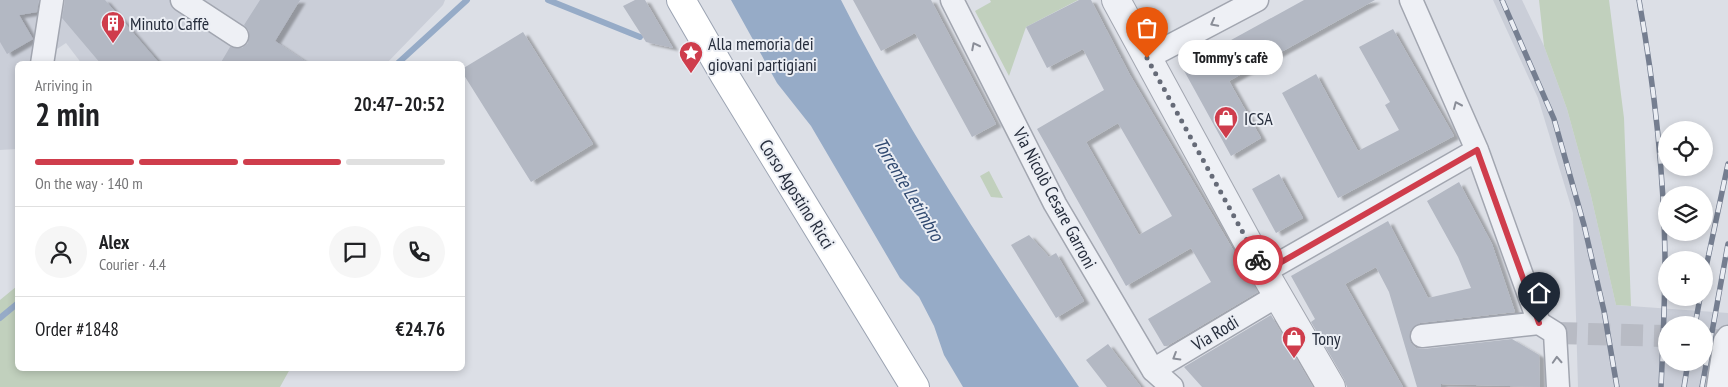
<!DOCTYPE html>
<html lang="en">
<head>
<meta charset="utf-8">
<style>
  :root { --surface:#fff; --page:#f6f6f6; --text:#202124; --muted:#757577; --line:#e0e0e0; --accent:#cf3d4c }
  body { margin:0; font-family:"PT Sans Narrow",sans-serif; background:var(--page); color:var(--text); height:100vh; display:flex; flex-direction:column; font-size:19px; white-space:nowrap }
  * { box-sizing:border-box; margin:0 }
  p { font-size:16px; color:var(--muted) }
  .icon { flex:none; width:28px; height:28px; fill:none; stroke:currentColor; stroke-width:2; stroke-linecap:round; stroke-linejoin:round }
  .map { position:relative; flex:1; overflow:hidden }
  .details { position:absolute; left:15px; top:61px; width:450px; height:310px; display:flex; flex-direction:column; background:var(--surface); border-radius:8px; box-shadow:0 2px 8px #0003 }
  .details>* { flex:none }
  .buttons { position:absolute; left:1658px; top:121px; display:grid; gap:10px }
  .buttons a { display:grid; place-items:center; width:55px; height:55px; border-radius:50%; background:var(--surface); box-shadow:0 2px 8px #0003; font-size:25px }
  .pin { position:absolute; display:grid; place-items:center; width:42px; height:42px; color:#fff; margin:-51px -21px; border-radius:50% 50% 50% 0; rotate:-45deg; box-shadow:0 0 5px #0007 }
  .pin .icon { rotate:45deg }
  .courier { position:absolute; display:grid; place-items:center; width:50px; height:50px; margin:-25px; border:4px solid #cf3d4c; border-radius:50%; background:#fff; color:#222; box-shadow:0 1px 6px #0007 }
  .bubble { position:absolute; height:35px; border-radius:18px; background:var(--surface); box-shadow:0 2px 8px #0003; font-size:16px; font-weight:800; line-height:35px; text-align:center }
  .summary em { font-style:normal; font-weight:800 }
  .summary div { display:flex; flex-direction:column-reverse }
  .summary { display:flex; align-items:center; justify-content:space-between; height:85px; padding:0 20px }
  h1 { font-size:32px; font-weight:800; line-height:38px }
  .bar { display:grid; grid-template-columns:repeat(4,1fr); gap:8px 5px; align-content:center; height:60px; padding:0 20px }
  .bar i { height:6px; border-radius:4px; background:var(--line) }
  .bar .selected { background:var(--accent) }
  .bar p { grid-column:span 4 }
  .line { display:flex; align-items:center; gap:12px; padding:0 20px; border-top:1px solid var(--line) }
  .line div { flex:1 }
  .round { display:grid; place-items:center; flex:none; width:52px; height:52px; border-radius:26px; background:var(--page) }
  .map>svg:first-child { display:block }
  .built { fill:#caced8; fill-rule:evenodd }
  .green { fill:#c1d0bd }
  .water { fill:#96abc7 }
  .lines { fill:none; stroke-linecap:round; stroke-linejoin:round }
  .stream { stroke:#96abc7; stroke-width:6 }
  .building { fill:#b3b8c3; fill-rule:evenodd; filter:url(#shadow) }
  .minor-tunnel { stroke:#b8bbc4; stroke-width:22; stroke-dasharray:22 11; stroke-linecap:butt }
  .minor-casing { stroke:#a2a6b0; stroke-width:25 }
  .tertiary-casing { stroke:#a2a6b0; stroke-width:30 }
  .primary-casing { stroke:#9ba3b2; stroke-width:30 }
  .minor { stroke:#eef0f5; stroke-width:22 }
  .tertiary { stroke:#eef0f5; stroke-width:28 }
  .primary { stroke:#fff; stroke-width:28 }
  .rail-casing { stroke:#757e90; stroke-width:5.5 }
  .rail { stroke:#ebeef4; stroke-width:4; stroke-dasharray:11; stroke-linecap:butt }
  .oneway { stroke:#8a8e98 }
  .done { stroke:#666b78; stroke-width:5; stroke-dasharray:0 9 }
  .route { stroke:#cf3d4c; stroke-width:6 }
  .labels { text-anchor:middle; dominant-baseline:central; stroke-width:4; stroke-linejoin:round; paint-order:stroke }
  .poi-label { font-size:18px; fill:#262d3c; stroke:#ebeef4; text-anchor:start }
  .street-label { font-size:18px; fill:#262d3c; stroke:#ebeef4 }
  .water-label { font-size:19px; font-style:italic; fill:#304970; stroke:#ebeef4 }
</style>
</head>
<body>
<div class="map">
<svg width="1728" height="387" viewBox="0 0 1728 387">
  <defs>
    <filter id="shadow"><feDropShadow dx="5.5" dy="3" stdDeviation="1" flood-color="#0004"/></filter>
  </defs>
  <rect width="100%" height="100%" fill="#dcdfe6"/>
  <path class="built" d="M 0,0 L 445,0 L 443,5 L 386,64 L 82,64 L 66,43 L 54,51 L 50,64 L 18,64 L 17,149 L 0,150 Z
    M 1493,0 L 1522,0 L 1544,46 L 1567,109 L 1591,196 L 1616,305 L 1728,313 L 1728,387 L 1578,387 L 1573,213 L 1538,98 ZM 1666,325 L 1704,325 L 1704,362 L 1666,362 Z"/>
  <path class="green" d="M 990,0 L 1078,0 L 1026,27 L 1009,76 L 975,11 L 991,2 Z
    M 1539,0 L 1609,0 L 1624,118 L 1631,306 L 1616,305 L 1591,196 L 1567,109 L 1544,46 Z
    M 989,171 L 1003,198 L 991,197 L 980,176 Z
    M 17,286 L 18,369 L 290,369 L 280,387 L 0,387 L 0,300 Z"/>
  <path class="water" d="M 731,0 L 841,0 C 909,135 994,262 1079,387 L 963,387 L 944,355 L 934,326 L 919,297 L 900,278 L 811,126 L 777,83 Z"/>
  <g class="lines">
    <path class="stream" d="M 548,0 L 640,37
      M 397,64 L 467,0
      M 0,318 L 18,303"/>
  </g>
  <path class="building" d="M 0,0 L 39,0 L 37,12 L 19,15 L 33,39 L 7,54 L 0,42 Z
    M 65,0 L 105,0 L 160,64 L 101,64 L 62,18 Z
    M 260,0 L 300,0 L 275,41 L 309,64 L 220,64 L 230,47 L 242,48 L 248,43 L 249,31 L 244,25 Z
    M 635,0 L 645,0 L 673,48 L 646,42 L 623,6 Z
    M 853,0 L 931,0 L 996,124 L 972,137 L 915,33 L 881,51 Z
    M 1079,0 L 1091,0 L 1130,75 L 1258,292 L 1167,346 L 1164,346 L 1148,319 L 1211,282 L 1191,248 L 1126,286 L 1037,129 L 1104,90 L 1083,49 L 1047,68 L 1026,27 ZM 1118,123 L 1172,216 L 1139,235 L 1086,142 Z
    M 1304,0 L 1375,0 L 1229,81 L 1261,138 L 1231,156 L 1182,67 Z
    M 1393,29 L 1454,136 L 1338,198 L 1282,93 L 1316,74 L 1358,151 L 1399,130 L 1385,105 L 1390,102 L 1359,47 Z
    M 523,32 L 593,144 L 531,182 L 462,72 L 462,69 Z
    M 1279,174 L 1303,218 L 1276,233 L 1252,189 Z
    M 1459,182 L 1492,244 L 1515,312 L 1420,323 L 1410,331 L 1411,343 L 1416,348 L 1423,349 L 1512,339 L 1539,355 L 1540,387 L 1441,384 L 1441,387 L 1417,387 L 1389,292 L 1376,267 L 1345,284 L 1403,387 L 1347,387 L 1344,379 L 1311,322 L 1315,319 L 1291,276 L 1388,221 L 1428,298 L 1471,288 L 1458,257 L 1427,201 Z
    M 1029,235 L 1049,257 L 1056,253 L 1084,301 L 1056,318 L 1011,245 Z
    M 1271,315 L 1313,387 L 1202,387 L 1184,367 Z
    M 1108,344 L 1141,387 L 1107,387 L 1086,360 Z"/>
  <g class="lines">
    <path class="minor-tunnel" d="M 1555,333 L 1666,336
      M 1704,339 L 1725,341"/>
    <g class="minor-casing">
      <path id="minor" d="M 182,0 L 237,36
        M 952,0 L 1055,204 L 1153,370 L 1172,387
        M 1411,0 L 1477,150 L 1539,323 L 1555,333 L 1558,387
        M 1147,58 L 1257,0
        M 42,64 L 52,0
        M 1264,272 L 1477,150
        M 1422,336 L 1539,323
        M 1153,370 L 1277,296
        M 1718,387 L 1725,341 L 1728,337"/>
    </g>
    <g class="tertiary-casing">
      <path id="tertiary" d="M 1116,0 L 1264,272 L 1331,387"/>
    </g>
    <g class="primary-casing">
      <path id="primary" d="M 681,0 L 725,76 L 915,387"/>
    </g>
    <use href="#minor" class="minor"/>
    <use href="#tertiary" class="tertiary"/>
    <use href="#primary" class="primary"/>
    <g class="rail-casing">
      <path id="rail" d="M 1502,0 L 1554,119 L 1584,225 L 1604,311 L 1617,387
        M 1639,0 C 1654,84 1664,172 1665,258 C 1665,301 1663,344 1661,387
        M 1704,277 L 1728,164
        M 1695,325 L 1700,298
        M 1684,387 L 1688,362
        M 1702,387 L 1728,244"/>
    </g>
    <use href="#rail" class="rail"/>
  </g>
  <defs><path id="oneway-chevron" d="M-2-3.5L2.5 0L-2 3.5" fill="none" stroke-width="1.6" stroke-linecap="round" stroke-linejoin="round" transform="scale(1.25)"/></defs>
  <g class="oneway">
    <use href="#oneway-chevron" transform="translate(1214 23) rotate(152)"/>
    <use href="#oneway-chevron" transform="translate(975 46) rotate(-117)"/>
    <use href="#oneway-chevron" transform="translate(1457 105) rotate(-114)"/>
    <use href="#oneway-chevron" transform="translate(1176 357) rotate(149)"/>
    <use href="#oneway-chevron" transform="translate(1557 360) rotate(-93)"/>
  </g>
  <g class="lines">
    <path class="done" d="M 1147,58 L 1258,260"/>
    <path class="route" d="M 1258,260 L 1264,272 L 1477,150 L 1539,323"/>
  </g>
  <defs>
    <g id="building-pin" transform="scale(1.25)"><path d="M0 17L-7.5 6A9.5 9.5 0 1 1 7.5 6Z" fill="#cf3d4c" stroke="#ebeef4"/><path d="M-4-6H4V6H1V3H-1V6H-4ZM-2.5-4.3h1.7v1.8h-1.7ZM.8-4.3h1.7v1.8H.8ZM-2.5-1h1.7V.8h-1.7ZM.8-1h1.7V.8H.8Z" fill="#fff"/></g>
    <g id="sight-pin" transform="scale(1.25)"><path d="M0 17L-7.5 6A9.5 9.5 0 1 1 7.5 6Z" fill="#cf3d4c" stroke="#ebeef4"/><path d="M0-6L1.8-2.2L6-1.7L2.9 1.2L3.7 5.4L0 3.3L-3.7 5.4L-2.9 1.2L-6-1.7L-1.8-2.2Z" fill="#fff"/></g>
    <g id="shop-pin" transform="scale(1.25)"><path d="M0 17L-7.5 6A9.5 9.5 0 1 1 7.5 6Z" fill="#cf3d4c" stroke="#ebeef4"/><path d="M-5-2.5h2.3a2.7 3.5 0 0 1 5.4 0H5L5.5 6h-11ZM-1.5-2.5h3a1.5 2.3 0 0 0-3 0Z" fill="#fff"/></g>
  </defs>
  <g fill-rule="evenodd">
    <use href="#building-pin" x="113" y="23"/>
    <use href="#sight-pin" x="691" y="53"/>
    <use href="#shop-pin" x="1226" y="118"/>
    <use href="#shop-pin" x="1294" y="338"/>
  </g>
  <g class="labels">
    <g class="poi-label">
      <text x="130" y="23">Minuto Caffè</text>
      <text x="708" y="43">Alla memoria dei<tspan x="708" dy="21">giovani partigiani</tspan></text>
      <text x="1244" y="118">ICSA</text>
      <text x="1312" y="338">Tony</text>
    </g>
    <g class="street-label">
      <text transform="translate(797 194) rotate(58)">Corso Agostino Ricci</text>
      <text transform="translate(1055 198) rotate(62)">Via Nicolò Cesare Garroni</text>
      <text transform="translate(1215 333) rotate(-31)">Via Rodi</text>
    </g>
    <g class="water-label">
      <text transform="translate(909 189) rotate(59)">Torrente Letimbro</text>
    </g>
  </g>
</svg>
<div class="buttons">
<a><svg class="icon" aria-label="locate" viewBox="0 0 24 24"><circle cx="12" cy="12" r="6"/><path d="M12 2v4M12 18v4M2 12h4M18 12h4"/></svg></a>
<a><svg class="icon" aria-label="layers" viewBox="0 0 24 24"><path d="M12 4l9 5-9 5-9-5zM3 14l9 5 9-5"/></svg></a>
<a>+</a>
<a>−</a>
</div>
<div class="pin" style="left:1147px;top:58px;background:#ea580c"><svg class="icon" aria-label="bag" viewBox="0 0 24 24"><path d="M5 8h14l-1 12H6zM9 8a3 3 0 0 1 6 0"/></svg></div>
<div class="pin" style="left:1539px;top:323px;background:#1f2937"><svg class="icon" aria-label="home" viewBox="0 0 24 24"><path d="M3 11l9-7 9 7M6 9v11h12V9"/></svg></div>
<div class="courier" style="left:1258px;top:260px"><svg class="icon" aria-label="bike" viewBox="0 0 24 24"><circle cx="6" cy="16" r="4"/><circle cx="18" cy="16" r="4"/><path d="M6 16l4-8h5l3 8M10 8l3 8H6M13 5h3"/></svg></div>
<div class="bubble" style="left:1178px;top:40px;width:105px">Tommy's cafè</div>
<section class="details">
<div class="summary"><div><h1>2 min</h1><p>Arriving in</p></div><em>20:47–20:52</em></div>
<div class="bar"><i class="selected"></i><i class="selected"></i><i class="selected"></i><i></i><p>On the way · 140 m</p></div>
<div class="line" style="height:90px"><a class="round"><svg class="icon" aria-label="person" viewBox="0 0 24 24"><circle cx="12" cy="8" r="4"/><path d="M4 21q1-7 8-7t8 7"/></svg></a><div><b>Alex</b><p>Courier · 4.4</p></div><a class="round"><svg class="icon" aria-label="chat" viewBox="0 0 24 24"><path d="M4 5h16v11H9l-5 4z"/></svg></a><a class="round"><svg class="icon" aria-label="phone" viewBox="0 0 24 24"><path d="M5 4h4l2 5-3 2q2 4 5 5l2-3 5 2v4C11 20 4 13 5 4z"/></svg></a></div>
<div class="line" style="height:65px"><div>Order #1848</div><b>€24.76</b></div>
</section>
</div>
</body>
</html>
